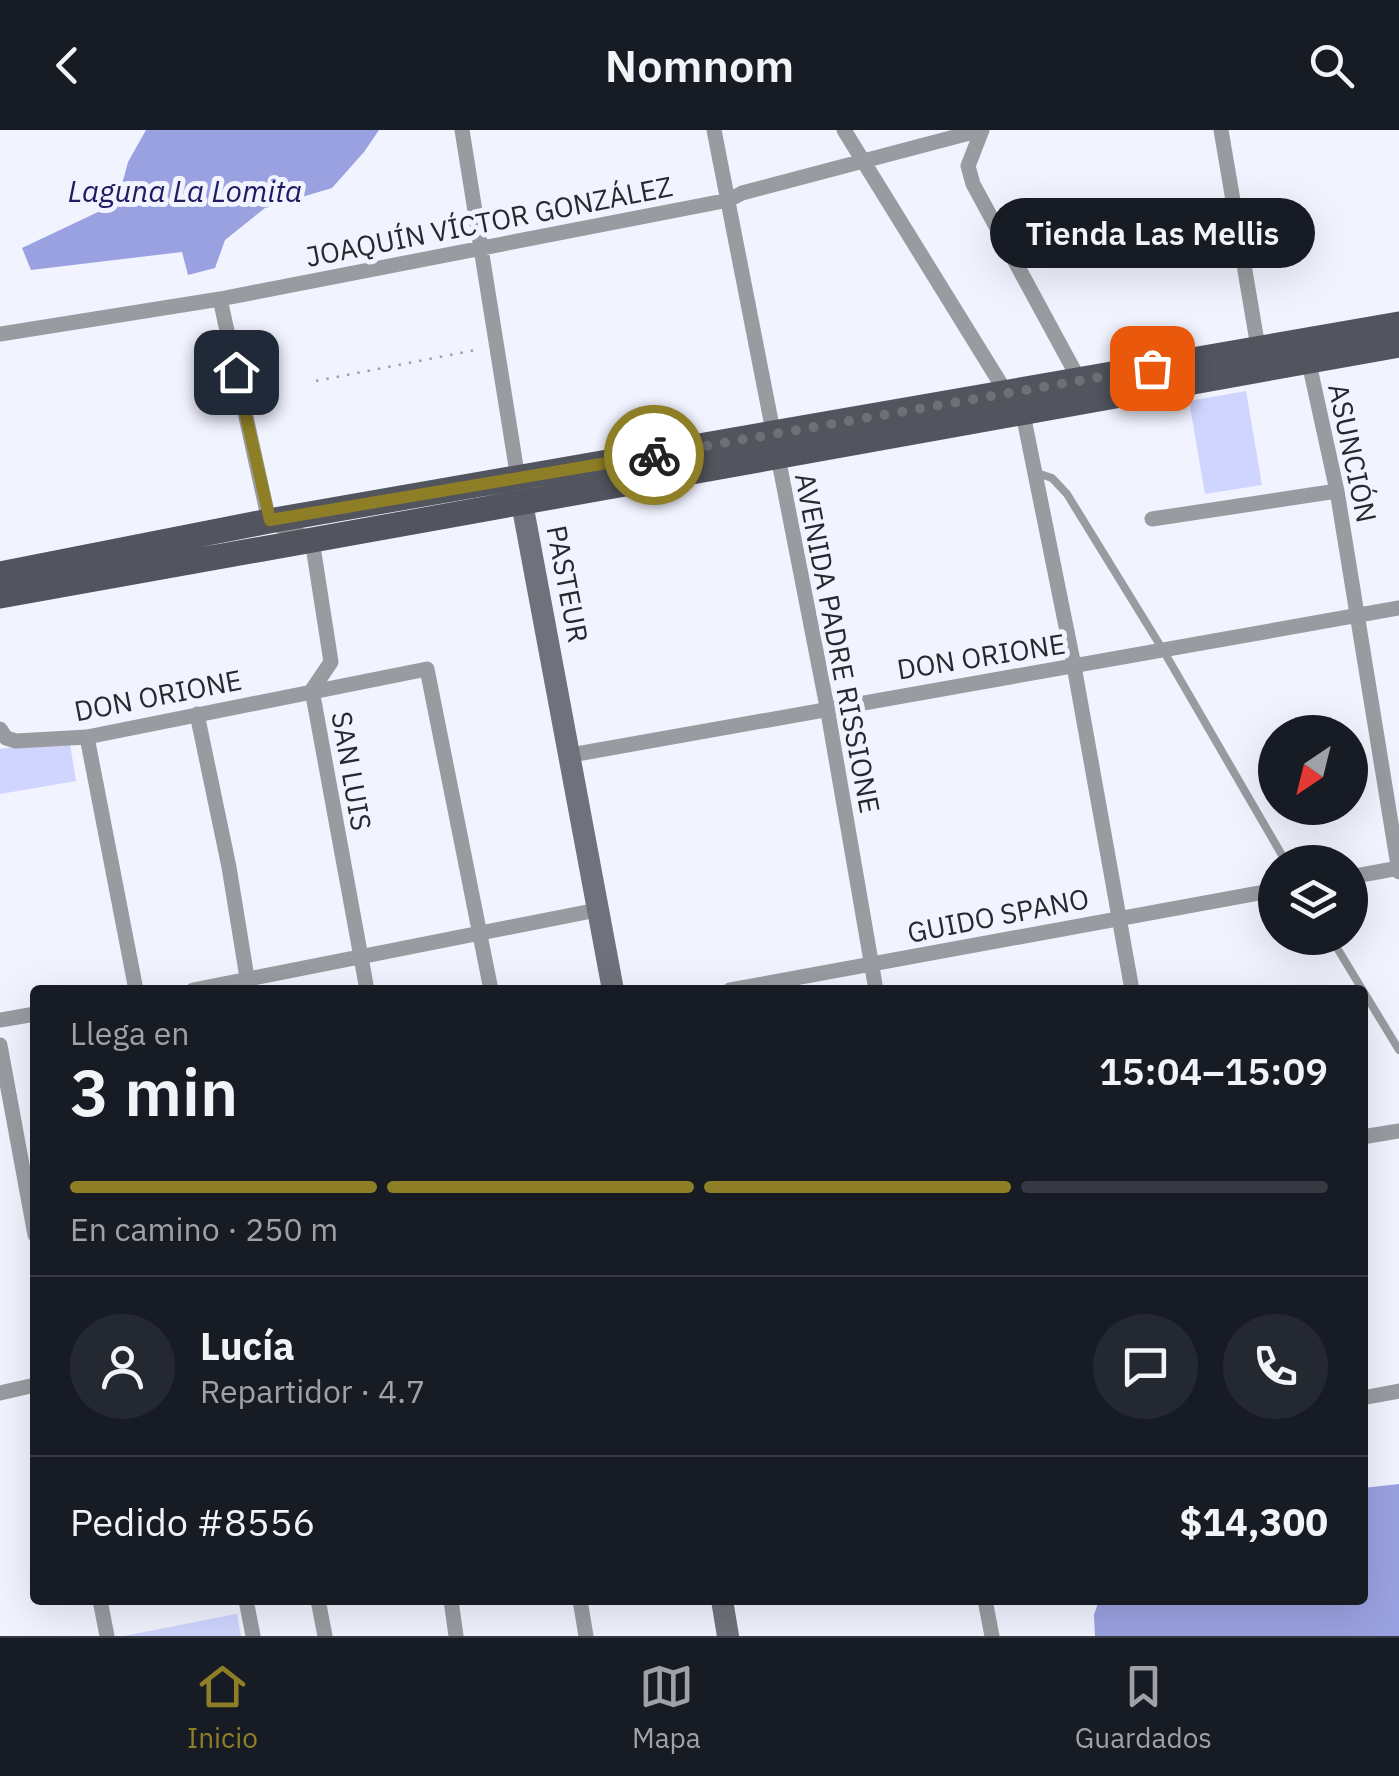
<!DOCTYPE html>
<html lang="es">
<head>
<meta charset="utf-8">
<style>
  :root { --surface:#171b24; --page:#242831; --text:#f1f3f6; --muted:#9ea1a6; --line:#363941; --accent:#8e7e25 }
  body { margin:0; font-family:"IBM Plex Sans",sans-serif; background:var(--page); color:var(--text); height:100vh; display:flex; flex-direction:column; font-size:38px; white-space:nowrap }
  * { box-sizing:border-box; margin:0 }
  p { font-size:32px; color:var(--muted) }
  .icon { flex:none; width:55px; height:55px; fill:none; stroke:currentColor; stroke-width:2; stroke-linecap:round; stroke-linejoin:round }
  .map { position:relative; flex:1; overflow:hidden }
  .panel { position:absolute; left:30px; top:855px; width:1338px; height:620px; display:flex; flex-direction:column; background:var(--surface); border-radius:10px; box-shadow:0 10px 40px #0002 }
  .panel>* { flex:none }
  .needle { width:65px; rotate:215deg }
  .controls { position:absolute; left:1258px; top:585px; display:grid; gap:20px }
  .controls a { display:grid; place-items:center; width:110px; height:110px; border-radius:50%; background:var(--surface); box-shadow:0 10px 40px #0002; font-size:50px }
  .pin { position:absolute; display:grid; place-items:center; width:85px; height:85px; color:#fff; margin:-42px; border-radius:20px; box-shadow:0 5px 15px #0006 }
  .courier { position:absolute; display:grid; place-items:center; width:100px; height:100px; margin:-50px; border:8px solid #8e7e25; border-radius:50%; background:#fff; color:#222; box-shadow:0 2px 12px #0007 }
  .bubble { position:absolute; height:70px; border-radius:35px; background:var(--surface); box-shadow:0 10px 40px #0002; font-size:32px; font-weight:600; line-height:70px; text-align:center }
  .summary em { font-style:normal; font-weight:600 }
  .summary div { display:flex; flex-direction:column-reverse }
  .summary { display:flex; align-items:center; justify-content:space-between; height:170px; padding:0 40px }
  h1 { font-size:65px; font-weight:600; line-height:75px }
  .bar { display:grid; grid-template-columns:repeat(4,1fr); gap:15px 10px; align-content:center; height:120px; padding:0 40px }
  .bar i { height:12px; border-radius:8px; background:var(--line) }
  .bar .active { background:var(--accent) }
  .bar p { grid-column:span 4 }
  .line { display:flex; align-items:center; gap:25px; padding:0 40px; border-top:2px solid var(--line) }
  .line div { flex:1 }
  .round { display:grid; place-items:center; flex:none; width:105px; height:105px; border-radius:52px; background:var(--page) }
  header { display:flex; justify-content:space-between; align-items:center; height:130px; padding:0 40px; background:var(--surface); font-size:45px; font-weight:600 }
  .tab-bar { display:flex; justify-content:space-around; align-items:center; height:140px; border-top:2px solid var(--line); background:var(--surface); font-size:28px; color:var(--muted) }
  .tab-bar a { display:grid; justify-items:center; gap:5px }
  .tab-bar .active { color:var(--accent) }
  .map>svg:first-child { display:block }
  .green { fill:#cfd5fe }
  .water { fill:#9aa1e0 }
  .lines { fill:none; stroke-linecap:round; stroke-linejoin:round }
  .path { stroke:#a0a1aa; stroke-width:2.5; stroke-dasharray:2.5 8; stroke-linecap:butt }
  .lane { stroke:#9a9ba1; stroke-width:8 }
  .street { stroke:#9a9ba1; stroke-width:15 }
  .secondary { stroke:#70717a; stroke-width:22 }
  .primary { stroke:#52545e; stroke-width:25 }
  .done { stroke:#6e7077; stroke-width:10; stroke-dasharray:0 18 }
  .route { stroke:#8e7e25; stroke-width:12 }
  .labels { text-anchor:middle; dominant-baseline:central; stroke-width:10; stroke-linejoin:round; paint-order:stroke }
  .street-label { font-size:28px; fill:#28292e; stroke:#f1f3ff }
  .water-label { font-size:30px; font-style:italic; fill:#201b62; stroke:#f1f3ff }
</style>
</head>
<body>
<header><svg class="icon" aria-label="back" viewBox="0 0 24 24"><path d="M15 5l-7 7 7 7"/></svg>Nomnom<svg class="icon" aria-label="search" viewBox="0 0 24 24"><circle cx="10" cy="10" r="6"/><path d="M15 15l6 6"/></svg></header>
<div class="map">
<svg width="1399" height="1506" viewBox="0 0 1399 1506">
  <rect width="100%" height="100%" fill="#f1f3ff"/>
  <path class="green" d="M 1246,261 L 1262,355 L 1205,364 L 1189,271 Z
    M 69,608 L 76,651 L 0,664 L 0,619 Z
    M 237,1484 L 241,1506 L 124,1506 L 236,1484 Z"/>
  <path class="water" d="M 146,0 L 379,0 L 364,22 L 332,58 L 265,78 L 225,110 L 215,138 L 188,145 L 182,122 L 31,140 L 22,118 L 117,73 L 128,32 Z
    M 1399,1354 L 1399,1506 L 1095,1506 L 1094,1485 L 1099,1470 L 1362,1470 L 1363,1358 Z"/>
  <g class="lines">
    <path class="path" d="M 316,251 L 481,219"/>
    <path class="lane" d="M 1034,342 L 1052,348 L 1067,364 L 1163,520 L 1286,732
      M 1331,808 L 1399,920"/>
    <path class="street" d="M 462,0 L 518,349
      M 714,0 L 827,577 L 876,860
      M 844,0 L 1007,264 L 1023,284 L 1074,536 L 1132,860
      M 982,0 L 968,36 L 973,54 L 1082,255
      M 1221,0 L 1259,223
      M 220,169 L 269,391 L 312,410 L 331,532 L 312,560 L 367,860
      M 0,204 L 220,169 L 729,70 L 742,63 L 981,0
      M 1307,224 L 1337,361 L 1399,742
      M 1152,389 L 1337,361
      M 197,584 L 229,737 L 249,860
      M 0,599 L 6,608 L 16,611 L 87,607 L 427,539 L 491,860
      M 87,607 L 136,860
      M 571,625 L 1399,478
      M 1350,747 L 1399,738
      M 193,860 L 597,780
      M 730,860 L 1275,760
      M 0,890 L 35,884
      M 0,915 L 35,1105
      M 1362,1007 L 1399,1001
      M 0,1263 L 35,1255
      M 1362,1268 L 1399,1261
      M 100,1470 L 107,1506
      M 246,1470 L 253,1506
      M 318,1470 L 325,1506
      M 451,1470 L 456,1506
      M 580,1470 L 586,1506
      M 985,1470 L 992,1506"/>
    <path class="secondary" d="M 519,357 L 613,860
      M 722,1470 L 728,1506"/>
    <path class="primary" d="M 0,444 L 269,391 L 1399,194
      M 0,466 L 1399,215"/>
  </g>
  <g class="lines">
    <path class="done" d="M 654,325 L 1152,238"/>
    <path class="route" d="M 236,242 L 270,390 L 654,325"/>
  </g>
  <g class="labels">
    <g class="street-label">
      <text transform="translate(489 91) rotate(-11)">JOAQUÍN VÍCTOR GONZÁLEZ</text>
      <text transform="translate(1353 323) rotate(78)">ASUNCIÓN</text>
      <text transform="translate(568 454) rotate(79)">PASTEUR</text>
      <text transform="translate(838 513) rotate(79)">AVENIDA PADRE RISSIONE</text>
      <text transform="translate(981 526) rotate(-9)">DON ORIONE</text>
      <text transform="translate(158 565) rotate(-11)">DON ORIONE</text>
      <text transform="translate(352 641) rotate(80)">SAN LUIS</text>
      <text transform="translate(998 785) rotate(-11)">GUIDO SPANO</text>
    </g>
    <g class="water-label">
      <text x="185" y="60">Laguna La Lomita</text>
    </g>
  </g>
</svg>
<div class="controls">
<a><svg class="needle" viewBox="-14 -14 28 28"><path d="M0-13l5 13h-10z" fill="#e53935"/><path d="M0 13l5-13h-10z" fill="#9ea1a6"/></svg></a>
<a><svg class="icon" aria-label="layers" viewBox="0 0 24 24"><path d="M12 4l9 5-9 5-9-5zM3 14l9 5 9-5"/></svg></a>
</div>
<div class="pin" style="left:1152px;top:238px;background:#ea580c"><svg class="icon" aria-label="bag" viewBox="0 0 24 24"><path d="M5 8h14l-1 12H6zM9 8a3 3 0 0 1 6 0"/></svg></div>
<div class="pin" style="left:236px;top:242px;background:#1f2937"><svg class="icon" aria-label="home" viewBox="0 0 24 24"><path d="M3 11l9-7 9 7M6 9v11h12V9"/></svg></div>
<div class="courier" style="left:654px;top:325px"><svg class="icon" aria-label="bike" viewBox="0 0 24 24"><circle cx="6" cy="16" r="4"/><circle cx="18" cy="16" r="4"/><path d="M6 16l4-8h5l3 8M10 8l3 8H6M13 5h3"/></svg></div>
<div class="bubble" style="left:990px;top:68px;width:325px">Tienda Las Mellis</div>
<section class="panel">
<div class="summary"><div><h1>3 min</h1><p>Llega en</p></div><em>15:04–15:09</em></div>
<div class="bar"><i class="active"></i><i class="active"></i><i class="active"></i><i></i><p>En camino · 250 m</p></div>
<div class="line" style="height:180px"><a class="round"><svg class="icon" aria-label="person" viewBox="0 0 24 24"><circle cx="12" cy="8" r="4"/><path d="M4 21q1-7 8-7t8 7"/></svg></a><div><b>Lucía</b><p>Repartidor · 4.7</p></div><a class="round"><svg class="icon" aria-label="chat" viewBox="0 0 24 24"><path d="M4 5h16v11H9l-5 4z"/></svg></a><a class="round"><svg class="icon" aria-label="phone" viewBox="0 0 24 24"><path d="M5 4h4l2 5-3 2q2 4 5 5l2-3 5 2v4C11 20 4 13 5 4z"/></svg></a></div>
<div class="line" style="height:130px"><div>Pedido #8556</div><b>$14,300</b></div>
</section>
</div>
<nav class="tab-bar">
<a class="active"><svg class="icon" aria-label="home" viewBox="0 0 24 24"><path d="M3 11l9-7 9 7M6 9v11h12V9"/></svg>Inicio</a>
<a><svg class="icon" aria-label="map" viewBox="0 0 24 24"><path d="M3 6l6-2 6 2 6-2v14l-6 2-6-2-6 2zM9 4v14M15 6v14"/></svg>Mapa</a>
<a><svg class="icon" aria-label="saved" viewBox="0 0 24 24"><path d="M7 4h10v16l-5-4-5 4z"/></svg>Guardados</a>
</nav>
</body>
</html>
